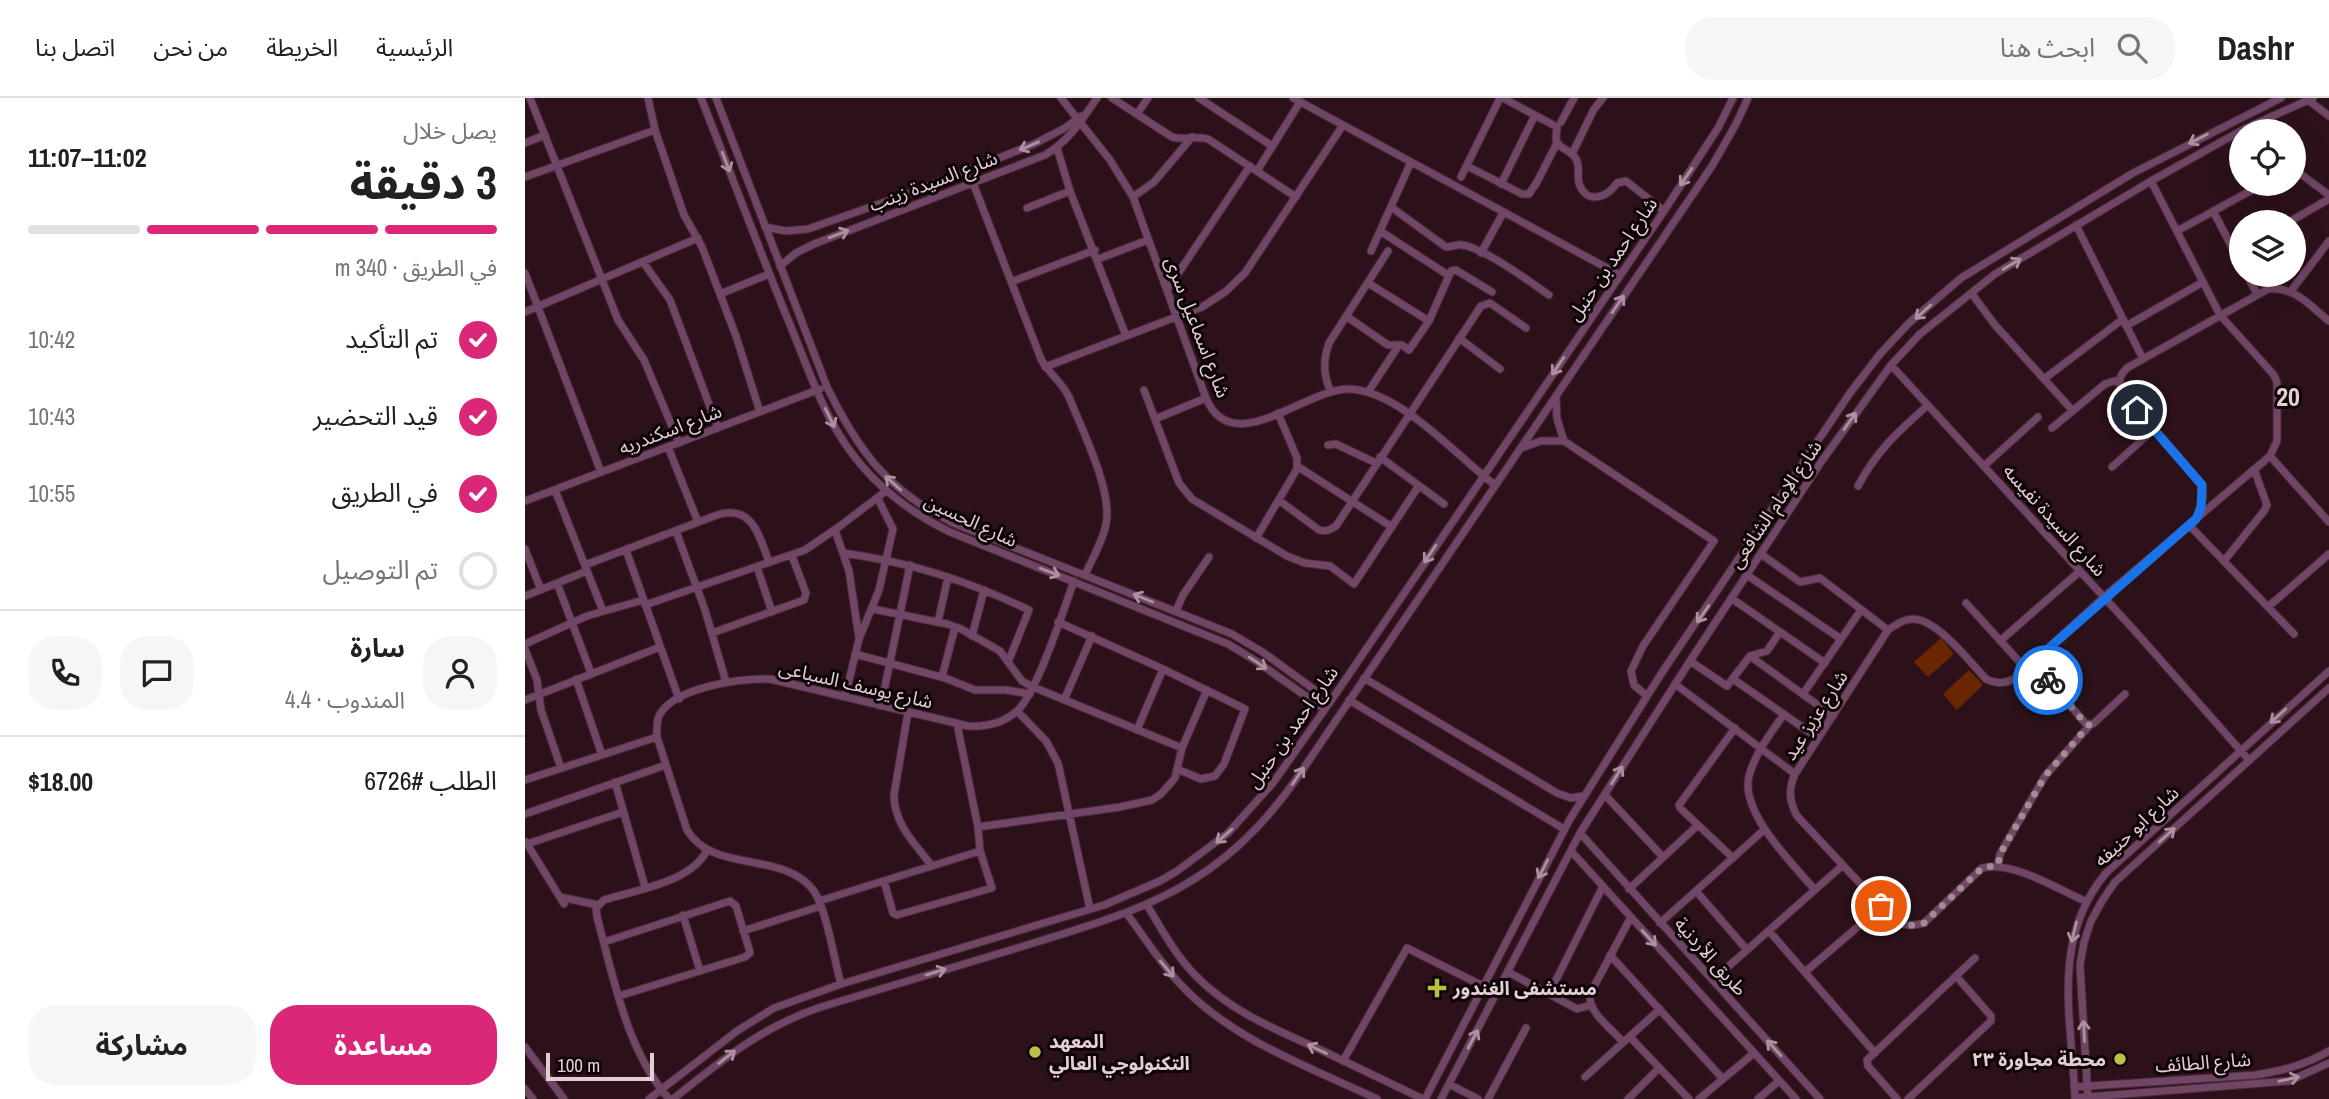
<!DOCTYPE html>
<html lang="ar">
<head>
<meta charset="utf-8">
<style>
  :root { --surface:#fff; --page:#f6f6f6; --text:#202124; --muted:#757577; --line:#e0e0e0; --accent:#db2777 }
  body { margin:0; font-family:"Archivo Narrow","Noto Sans Arabic",sans-serif; background:var(--page); color:var(--text); direction:rtl; height:100vh; display:flex; flex-direction:column; font-size:26px; white-space:nowrap }
  * { box-sizing:border-box; margin:0 }
  p { font-size:23px; color:var(--muted) }
  .icon { flex:none; width:38px; height:38px; fill:none; stroke:currentColor; stroke-width:2; stroke-linecap:round; stroke-linejoin:round }
  .map { position:relative; flex:1; overflow:hidden; direction:ltr }
  .sheet { display:flex; flex-direction:column; background:var(--surface); width:525px }
  .sheet>* { flex:none }
  .tools { position:absolute; left:1704px; top:21px; display:grid; gap:14px }
  .tools a { display:grid; place-items:center; width:77px; height:77px; border-radius:50%; background:var(--surface); box-shadow:0 7px 28px #0002; font-size:35px }
  .scale { position:absolute; left:21px; bottom:18px; width:108px; box-sizing:border-box; padding-left:7px; border:4px solid #e2ced4; border-top:0; font-size:19px; line-height:24px; white-space:nowrap; color:#e2ced4; -webkit-text-stroke:5px #0d0306; paint-order:stroke }
  .pin { position:absolute; display:grid; place-items:center; width:60px; height:60px; color:#fff; margin:-30px; border:4px solid #fff; border-radius:50%; box-shadow:0 2px 7px #0007 }
  .courier { position:absolute; display:grid; place-items:center; width:70px; height:70px; margin:-35px; border:5px solid #1a73e8; border-radius:50%; background:#fff; color:#222; box-shadow:0 2px 9px #0007 }
  .overview em { font-style:normal; font-weight:700 }
  .overview div { display:flex; flex-direction:column-reverse }
  .overview { display:flex; align-items:center; justify-content:space-between; height:119px; padding:0 28px }
  h1 { font-size:46px; font-weight:700; line-height:52px }
  .bar { display:grid; grid-template-columns:repeat(4,1fr); gap:10px 7px; align-content:center; height:84px; padding:0 28px }
  .bar i { height:9px; border-radius:5px; background:var(--line) }
  .bar .on { background:var(--accent) }
  .bar p { grid-column:span 4 }
  .line { display:flex; align-items:center; gap:18px; padding:0 28px; border-top:2px solid var(--line) }
  .line div { flex:1 }
  .round { display:grid; place-items:center; flex:none; width:74px; height:74px; border-radius:28px; background:var(--page) }
  ol { padding:0 28px; list-style:none }
  li { display:flex; align-items:center; gap:21px; height:77px }
  li p { margin-inline-start:auto }
  li .icon { padding:7px; border-radius:50%; background:var(--accent); color:#fff; stroke-width:4 }
  li:last-child { color:var(--muted) }
  li i { width:38px; height:38px; border:4px solid var(--line); border-radius:50% }
  .primary-button { display:flex; gap:14px; margin-top:auto; padding:14px 28px }
  .primary-button a { flex:1; height:80px; border-radius:28px; background:var(--accent); color:#fff; font-size:28px; font-weight:700; line-height:80px; text-align:center }
  .primary-button a+a { background:var(--page); color:var(--text) }
  header { display:flex; align-items:center; gap:42px; box-sizing:border-box; height:98px; padding:0 35px; background:var(--surface); border-bottom:2px solid var(--line) }
  header strong { font-size:33px }
  nav { display:flex; gap:38px; margin-inline-start:auto; font-size:24px }
  .search { width:490px; height:63px; background:var(--page); display:flex; align-items:center; gap:18px; box-sizing:border-box; padding:0 24px; border-radius:28px; color:var(--muted); font-size:26px }
  main { display:flex; flex:1; min-height:0 }
  .map>svg:first-child { display:block }
  .green { fill:#6a2600 }
  .lines { fill:none; stroke-linecap:round; stroke-linejoin:round }
  .minor-casing { stroke:#452b34; stroke-width:9 }
  .minor { stroke:#714565; stroke-width:7 }
  .oneway { stroke:#af90a2 }
  .done { stroke:#a28c93; stroke-width:7; stroke-dasharray:0 12.6 }
  .route { stroke:#1a73e8; stroke-width:9 }
  .poi-dot { fill:#bac045; stroke:#0d0306; stroke-width:2.5 }
  .labels { text-anchor:middle; dominant-baseline:central; stroke-width:6; stroke-linejoin:round; paint-order:stroke }
  .street-label { font-size:19px; fill:#e2ced4; stroke:#0d0306 }
  .poi-label { font-size:19px; font-weight:bold; fill:#e2ced4; stroke:#0d0306; text-anchor:start }
  .district-label { font-size:26px; font-weight:bold; fill:#e2ced4; stroke:#0d0306 }
</style>
</head>
<body>
<header>
<strong>Dashr</strong>
<div class="search"><svg class="icon" aria-label="search" viewBox="0 0 24 24"><circle cx="10" cy="10" r="6"/><path d="M15 15l6 6"/></svg>ابحث هنا</div>
<nav><a>الرئيسية</a><a>الخريطة</a><a>من نحن</a><a>اتصل بنا</a></nav>
</header>
<main>
<div class="map">
<svg width="1804" height="1001" viewBox="0 0 1804 1001">
  <rect width="100%" height="100%" fill="#2c111a"/>
  <path class="green" d="M 1416,540 L 1429,556 L 1403,579 L 1389,564 Z
    M 1444,572 L 1458,587 L 1432,612 L 1418,596 Z"/>
  <g class="lines">
    <g class="minor-casing">
      <path id="minor" d="M 5,0 L 93,222 L 119,262 L 154,345
        M 123,0 L 130,32 L 159,117 L 177,149 L 211,238 L 235,314
        M 176,0 C 207,78 236,157 268,234 C 284,273 298,315 323,350 C 349,387 384,414 425,434 L 703,546 L 731,563 L 799,611
        M 191,0 L 302,289 C 334,354 362,392 428,425 L 707,536 L 739,555 L 805,603
        M 536,0 L 585,62 L 608,99 L 681,300 C 707,363 781,290 824,291 C 876,293 931,358 970,387
        M 587,0 L 647,39 C 659,43 670,37 683,41 L 771,99
        M 674,0 L 747,48
        M 768,0 L 1095,177
        M 978,0 L 1032,29 C 1032,33 1031,36 1031,40 C 1031,51 1049,52 1052,63 C 1055,71 1052,78 1054,85 C 1061,107 1082,100 1092,85 L 1101,83 L 1139,113
        M 1783,2 L 1804,18
        M 612,16 L 623,0
        M 1036,24 L 1049,0
        M 0,45 L 20,37
        M 532,50 L 545,93 L 601,238
        M 1047,56 L 1069,11 L 1078,0
        M 942,68 L 997,96 L 1004,96 L 1012,84 L 1032,45
        M 1769,71 L 1804,97
        M 443,72 L 516,261 C 524,276 537,284 544,299 C 557,332 588,393 581,426 C 578,443 567,461 560,477
        M 732,73 L 775,4
        M 0,79 L 130,32
        M 936,79 L 975,0
        M 976,86 L 1010,17
        M 608,99 L 629,84 L 667,39
        M 866,109 L 921,149 C 927,149 932,146 937,147 C 959,150 1004,183 1024,197
        M 502,110 L 545,93
        M 1688,113 L 1717,168
        M 1764,124 L 1804,101
        M 1551,127 L 1618,261
        M 240,129 L 261,133 L 283,131 L 391,93 L 509,46 L 540,30 L 556,18
        M 855,133 L 923,177
        M 1652,133 L 1738,86
        M 846,153 L 886,64
        M 956,155 L 978,115
        M 573,161 L 623,142
        M 118,164 L 145,202 L 193,330
        M 255,168 L 271,155 L 289,146 L 520,57 C 545,42 556,23 572,0
        M 0,175 L 76,374
        M 1722,177 L 1732,196
        M 486,184 L 570,152
        M 843,185 L 904,223
        M 642,192 L 725,68
        M 1766,193 L 1804,143
        M 195,196 L 244,176
        M 1447,196 L 1470,227 L 1548,313
        M 0,214 L 173,140
        M 821,218 L 863,247 L 877,247 L 884,252 L 904,223 L 926,173 L 931,172 L 967,194
        M 1601,228 L 1678,184
        M 934,240 L 975,271
        M 1366,267 L 1609,532 L 1724,662
        M 520,269 L 677,209 L 700,194 L 720,175 L 818,27
        M 1519,281 L 1598,221
        M 619,292 L 654,385 L 667,401 L 762,458 L 780,465 L 805,468 L 829,486 L 893,389
        M 806,294 C 798,277 798,263 804,245 L 863,153
        M 843,294 L 874,247
        M 1031,300 L 1032,321 L 1039,343
        M 630,321 L 681,300
        M 1527,330 L 1580,286 L 1589,283 L 1594,284
        M 803,347 L 811,346 L 851,365
        M 143,349 L 173,424
        M 999,349 L 1016,343 L 1039,343 L 1189,443 L 1118,548 L 1106,573 L 1109,587 L 1122,598
        M 1745,358 L 1804,424
        M 855,359 L 919,406
        M 772,368 L 867,429
        M 1459,368 L 1513,319
        M 1587,369 L 1629,331
        M 1333,388 C 1352,352 1374,333 1403,307
        M 30,392 L 78,513
        M 0,403 L 295,291
        M 755,403 L 794,432 C 801,434 805,432 811,428 L 956,208 L 965,205 L 1001,230
        M 1673,417 L 1678,399 L 1677,387 L 1596,292 C 1593,282 1595,277 1602,270 L 1743,191 C 1771,189 1783,206 1804,223
        M 1664,427 L 1769,536
        M 310,432 L 324,473 L 334,540
        M 151,433 L 180,512 L 201,584
        M 731,440 L 772,371 L 772,360 L 753,315
        M 0,451 L 16,492
        M 101,452 L 154,601
        M 318,455 C 385,464 443,483 504,512 L 484,562
        M 1236,456 L 1275,484 L 1295,480 L 1363,532
        M 1699,463 L 1739,413 L 1742,407 L 1729,371
        M 60,467 L 192,417 C 228,406 234,438 244,464
        M 232,469 L 247,514
        M 1222,477 L 1316,541
        M 32,485 L 66,575
        M 0,498 L 62,473
        M 1206,500 L 1300,565
        M 1441,505 L 1501,571
        M 120,507 L 280,452 L 315,428 L 361,393
        M 1743,509 L 1804,456
        M 348,511 L 422,526 L 436,531 L 475,553 L 497,583 L 508,589 L 657,650
        M 651,513 L 658,497 L 684,459
        M 413,524 L 423,479
        M 533,524 L 638,571 L 720,611 L 699,666 L 690,678 L 676,681 L 652,671
        M 187,535 L 279,502 L 281,495 L 267,458
        M 447,538 L 459,492
        M 1475,543 L 1555,473
        M 0,546 L 62,518 L 118,502
        M 0,551 L 12,582 L 16,612 L 36,670
        M 330,556 L 420,580 L 450,592 L 481,592 L 505,596
        M 1225,558 L 1308,618
        M 1165,563 L 1202,588 L 1225,558 L 1242,553 L 1255,534
        M 1508,564 L 1561,626 L 1568,626 L 1600,596
        M 417,579 L 430,529
        M 839,580 L 1032,695 L 1046,700 L 1058,698
        M 51,581 L 77,657
        M 1208,581 L 1293,640
        M 1150,586 L 1270,676
        M 1278,596 L 1336,512
        M 320,599 L 334,541 L 354,492 L 368,431 L 353,401
        M 0,602 L 135,549
        M 539,602 L 567,538
        M 824,602 L 1039,731
        M 356,608 L 385,467
        M 492,613 L 521,643 L 533,665 L 565,811
        M 383,614 L 369,697 C 369,726 390,746 407,768
        M 1259,616 C 1246,635 1230,655 1224,678 C 1215,715 1268,766 1290,792
        M 612,632 L 638,571
        M 0,682 L 132,639
        M 90,684 L 120,789
        M 1080,697 L 1138,759
        M 0,716 L 141,667
        M 453,729 L 595,709 L 627,702 L 636,696 L 650,680 L 657,650 L 682,592
        M 1055,735 L 1295,1001
        M 1,744 L 39,806
        M 2,746 L 98,714
        M 1046,753 L 1271,1001
        M 1208,760 L 1155,710 L 1154,707 L 1210,630
        M 1473,767 L 1475,756 L 1520,678 L 1565,627
        M 359,783 L 368,815 L 372,817 L 467,790 L 455,753 L 453,729 L 432,626
        M 1104,791 L 1173,727
        M 1171,793 L 1222,852
        M 35,799 L 73,807
        M 294,803 L 455,753
        M 1560,803 C 1532,791 1487,762 1457,770 L 1399,825 C 1388,828 1381,828 1370,823 L 1272,718 C 1264,702 1263,692 1270,676 L 1363,532 C 1371,527 1378,521 1388,521 C 1412,521 1445,564 1461,581 C 1472,586 1479,586 1491,580 L 1579,499 L 1745,358 L 1752,343 L 1752,285 L 1749,277 L 1695,217 L 1626,83
        M 622,807 C 637,832 651,858 671,878 C 706,914 752,932 796,952 C 830,968 864,985 898,1001
        M 602,816 C 620,840 636,866 657,888 C 709,943 785,969 852,1001
        M 158,817 L 175,873
        M 1135,825 L 1240,731
        M 218,833 L 296,808
        M 1244,833 L 1350,955
        M 79,844 L 205,803 L 211,808 L 224,851 L 225,855 L 220,859 L 94,898
        M 1085,857 L 1198,981
        M 983,874 L 1052,911 L 1066,907
        M 1280,874 L 1356,809
        M 1188,882 L 1318,767
        M 316,886 C 309,862 302,813 289,793 C 259,752 188,776 162,732 L 132,639 C 132,632 131,625 134,618 C 148,589 217,580 245,581 L 443,628 C 461,629 479,625 493,612 C 513,592 538,513 549,483
        M 1024,896 L 1078,788
        M 1105,939 L 1164,1001
        M 1098,944 C 1087,931 1063,915 1065,896 L 1106,819
        M 0,949 L 39,1001
        M 818,963 L 882,850 L 958,888
        M 1060,979 L 1135,911
        M 924,986 L 953,1001
        M 1549,989 L 1730,977 C 1757,973 1780,967 1804,953
        M 0,991 L 8,1001
        M 1550,1000 L 1764,983 L 1804,965
        M 124,1001 L 212,933 L 249,910 L 316,886 L 579,807 L 635,783 L 652,773 L 703,735 L 748,685 L 812,594 L 1139,113 L 1193,30 L 1208,0
        M 144,1001 C 101,951 89,881 72,819 L 71,810 L 79,802 C 111,792 167,784 182,752
        M 148,1001 C 196,963 236,929 296,909 C 360,890 424,870 489,851 C 613,813 693,793 772,680 L 1187,68 L 1211,26 L 1223,0
        M 900,1001 L 1045,721 L 1136,576 L 1325,295 L 1355,256 L 1384,225 L 1436,180 L 1608,75 L 1756,0
        M 916,1001 L 1055,735 L 1165,563 L 1296,364 L 1366,267 L 1395,236 L 1470,176 L 1626,83 L 1721,30 L 1788,0
        M 963,1001 L 1001,930
        M 1103,1001 L 1134,970
        M 1174,1001 L 1229,955
        M 1233,1001 L 1254,983
        M 1372,1001 L 1343,968 L 1342,962 L 1450,860
        M 1383,1001 L 1466,923 L 1466,918 L 1431,878
        M 1550,1001 C 1547,922 1525,842 1581,775 L 1804,573
        M 1563,1001 L 1555,867 L 1559,844 L 1566,823 L 1577,803 L 1590,784 L 1804,590"/>
    </g>
    <use href="#minor" class="minor"/>
  </g>
  <defs><path id="oneway-shaft" d="M-6 0H5M1.5-3L5.5 0L1.5 3" fill="none" stroke-width="1.6" stroke-linecap="round" stroke-linejoin="round" transform="scale(1.75)"/></defs>
  <g class="oneway">
    <use href="#oneway-shaft" transform="translate(1673 41) rotate(153)"/>
    <use href="#oneway-shaft" transform="translate(504 48) rotate(157)"/>
    <use href="#oneway-shaft" transform="translate(201 64) rotate(69)"/>
    <use href="#oneway-shaft" transform="translate(1161 79) rotate(124)"/>
    <use href="#oneway-shaft" transform="translate(314 136) rotate(-21)"/>
    <use href="#oneway-shaft" transform="translate(1487 166) rotate(-31)"/>
    <use href="#oneway-shaft" transform="translate(1093 206) rotate(-56)"/>
    <use href="#oneway-shaft" transform="translate(1398 214) rotate(138)"/>
    <use href="#oneway-shaft" transform="translate(1033 268) rotate(124)"/>
    <use href="#oneway-shaft" transform="translate(305 320) rotate(64)"/>
    <use href="#oneway-shaft" transform="translate(1325 323) rotate(-55)"/>
    <use href="#oneway-shaft" transform="translate(368 385) rotate(-138)"/>
    <use href="#oneway-shaft" transform="translate(905 456) rotate(124)"/>
    <use href="#oneway-shaft" transform="translate(525 474) rotate(21)"/>
    <use href="#oneway-shaft" transform="translate(618 500) rotate(-158)"/>
    <use href="#oneway-shaft" transform="translate(1178 516) rotate(125)"/>
    <use href="#oneway-shaft" transform="translate(733 565) rotate(34)"/>
    <use href="#oneway-shaft" transform="translate(1753 618) rotate(138)"/>
    <use href="#oneway-shaft" transform="translate(1092 677) rotate(-58)"/>
    <use href="#oneway-shaft" transform="translate(773 678) rotate(-56)"/>
    <use href="#oneway-shaft" transform="translate(1642 737) rotate(-42)"/>
    <use href="#oneway-shaft" transform="translate(699 738) rotate(139)"/>
    <use href="#oneway-shaft" transform="translate(1018 771) rotate(117)"/>
    <use href="#oneway-shaft" transform="translate(1549 834) rotate(104)"/>
    <use href="#oneway-shaft" transform="translate(1124 840) rotate(48)"/>
    <use href="#oneway-shaft" transform="translate(642 871) rotate(50)"/>
    <use href="#oneway-shaft" transform="translate(411 874) rotate(-17)"/>
    <use href="#oneway-shaft" transform="translate(1559 933) rotate(-93)"/>
    <use href="#oneway-shaft" transform="translate(948 941) rotate(-62)"/>
    <use href="#oneway-shaft" transform="translate(1249 950) rotate(-132)"/>
    <use href="#oneway-shaft" transform="translate(792 951) rotate(-155)"/>
    <use href="#oneway-shaft" transform="translate(202 959) rotate(-38)"/>
    <use href="#oneway-shaft" transform="translate(1764 981) rotate(-13)"/>
  </g>
  <g class="lines">
    <path class="done" d="M 1356,808 C 1371,825 1377,831 1399,825 L 1457,770 L 1473,767 L 1475,756 L 1520,678 L 1564,627 L 1561,626 L 1523,582"/>
    <path class="route" d="M 1523,582 L 1508,564 L 1671,421 L 1676,410 L 1677,387 L 1612,312"/>
  </g>
  <g class="poi-dot">
    <path d="M908.5 879.5h7v7h7v7h-7v7h-7v-7h-7v-7h7z"/>
    <circle cx="510" cy="954" r="7"/>
    <circle cx="1595" cy="961" r="7"/>
  </g>
  <g class="labels">
    <g class="street-label">
      <text transform="translate(408 83) rotate(-21)">شارع السيدة زينب</text>
      <text transform="translate(1087 161) rotate(-56)">شارع احمد بن حنبل</text>
      <text transform="translate(673 229) rotate(69)">شارع اسماعيل سرى</text>
      <text transform="translate(145 331) rotate(-21)">شارع اسكندريه</text>
      <text transform="translate(1250 406) rotate(-56)">شارع الإمام الشافعى</text>
      <text transform="translate(446 422) rotate(25)">شارع الحسين</text>
      <text transform="translate(1530 422) rotate(48)">شارع السيدة نفيسه</text>
      <text transform="translate(331 586) rotate(13)">شارع يوسف السباعى</text>
      <text transform="translate(1290 617) rotate(-57)">شارع عزيز عيد</text>
      <text transform="translate(767 629) rotate(-55)">شارع احمد بن حنبل</text>
      <text transform="translate(1611 728) rotate(-43)">شارع ابو حنيفه</text>
      <text transform="translate(1186 858) rotate(48)">طريق الأردنية</text>
      <text transform="translate(1678 964) rotate(-4)">شارع الطائف</text>
    </g>
    <g class="poi-label">
      <text x="928" y="890">مستشفى الغندور</text>
      <text x="524" y="943">المعهد<tspan x="524" dy="22">التكنولوجي العالي</tspan></text>
      <text x="1581" y="961" text-anchor="end">محطة مجاورة ٢٣</text>
    </g>
    <g class="district-label">
      <text x="1763" y="298">20</text>
    </g>
  </g>
</svg>
<div class="tools">
<a><svg class="icon" aria-label="locate" viewBox="0 0 24 24"><circle cx="12" cy="12" r="6"/><path d="M12 2v4M12 18v4M2 12h4M18 12h4"/></svg></a>
<a><svg class="icon" aria-label="layers" viewBox="0 0 24 24"><path d="M12 4l9 5-9 5-9-5zM3 14l9 5 9-5"/></svg></a>
</div>
<div class="scale">100 m</div>
<div class="pin" style="left:1356px;top:808px;background:#ea580c"><svg class="icon" aria-label="bag" viewBox="0 0 24 24"><path d="M5 8h14l-1 12H6zM9 8a3 3 0 0 1 6 0"/></svg></div>
<div class="pin" style="left:1612px;top:312px;background:#1f2937"><svg class="icon" aria-label="home" viewBox="0 0 24 24"><path d="M3 11l9-7 9 7M6 9v11h12V9"/></svg></div>
<div class="courier" style="left:1523px;top:582px"><svg class="icon" aria-label="bike" viewBox="0 0 24 24"><circle cx="6" cy="16" r="4"/><circle cx="18" cy="16" r="4"/><path d="M6 16l4-8h5l3 8M10 8l3 8H6M13 5h3"/></svg></div>
</div>
<section class="sheet">
<div class="overview"><div><h1>3 دقيقة</h1><p>يصل خلال</p></div><em>11:02–11:07</em></div>
<div class="bar"><i class="on"></i><i class="on"></i><i class="on"></i><i></i><p>في الطريق · 340 m</p></div>
<ol>
<li><svg class="icon" aria-label="check" viewBox="0 0 24 24"><path d="M5 12l5 5 9-10"/></svg>تم التأكيد<p>10:42</p></li>
<li><svg class="icon" aria-label="check" viewBox="0 0 24 24"><path d="M5 12l5 5 9-10"/></svg>قيد التحضير<p>10:43</p></li>
<li><svg class="icon" aria-label="check" viewBox="0 0 24 24"><path d="M5 12l5 5 9-10"/></svg>في الطريق<p>10:55</p></li>
<li><i></i>تم التوصيل</li>
</ol>
<div class="line" style="height:126px"><a class="round"><svg class="icon" aria-label="person" viewBox="0 0 24 24"><circle cx="12" cy="8" r="4"/><path d="M4 21q1-7 8-7t8 7"/></svg></a><div><b>سارة</b><p>المندوب · 4.4</p></div><a class="round"><svg class="icon" aria-label="chat" viewBox="0 0 24 24"><path d="M4 5h16v11H9l-5 4z"/></svg></a><a class="round"><svg class="icon" aria-label="phone" viewBox="0 0 24 24"><path d="M5 4h4l2 5-3 2q2 4 5 5l2-3 5 2v4C11 20 4 13 5 4z"/></svg></a></div>
<div class="line" style="height:91px"><div>الطلب #6726</div><b>$18.00</b></div>
<div class="primary-button"><a>مساعدة</a><a>مشاركة</a></div>
</section>
</main>
</body>
</html>
